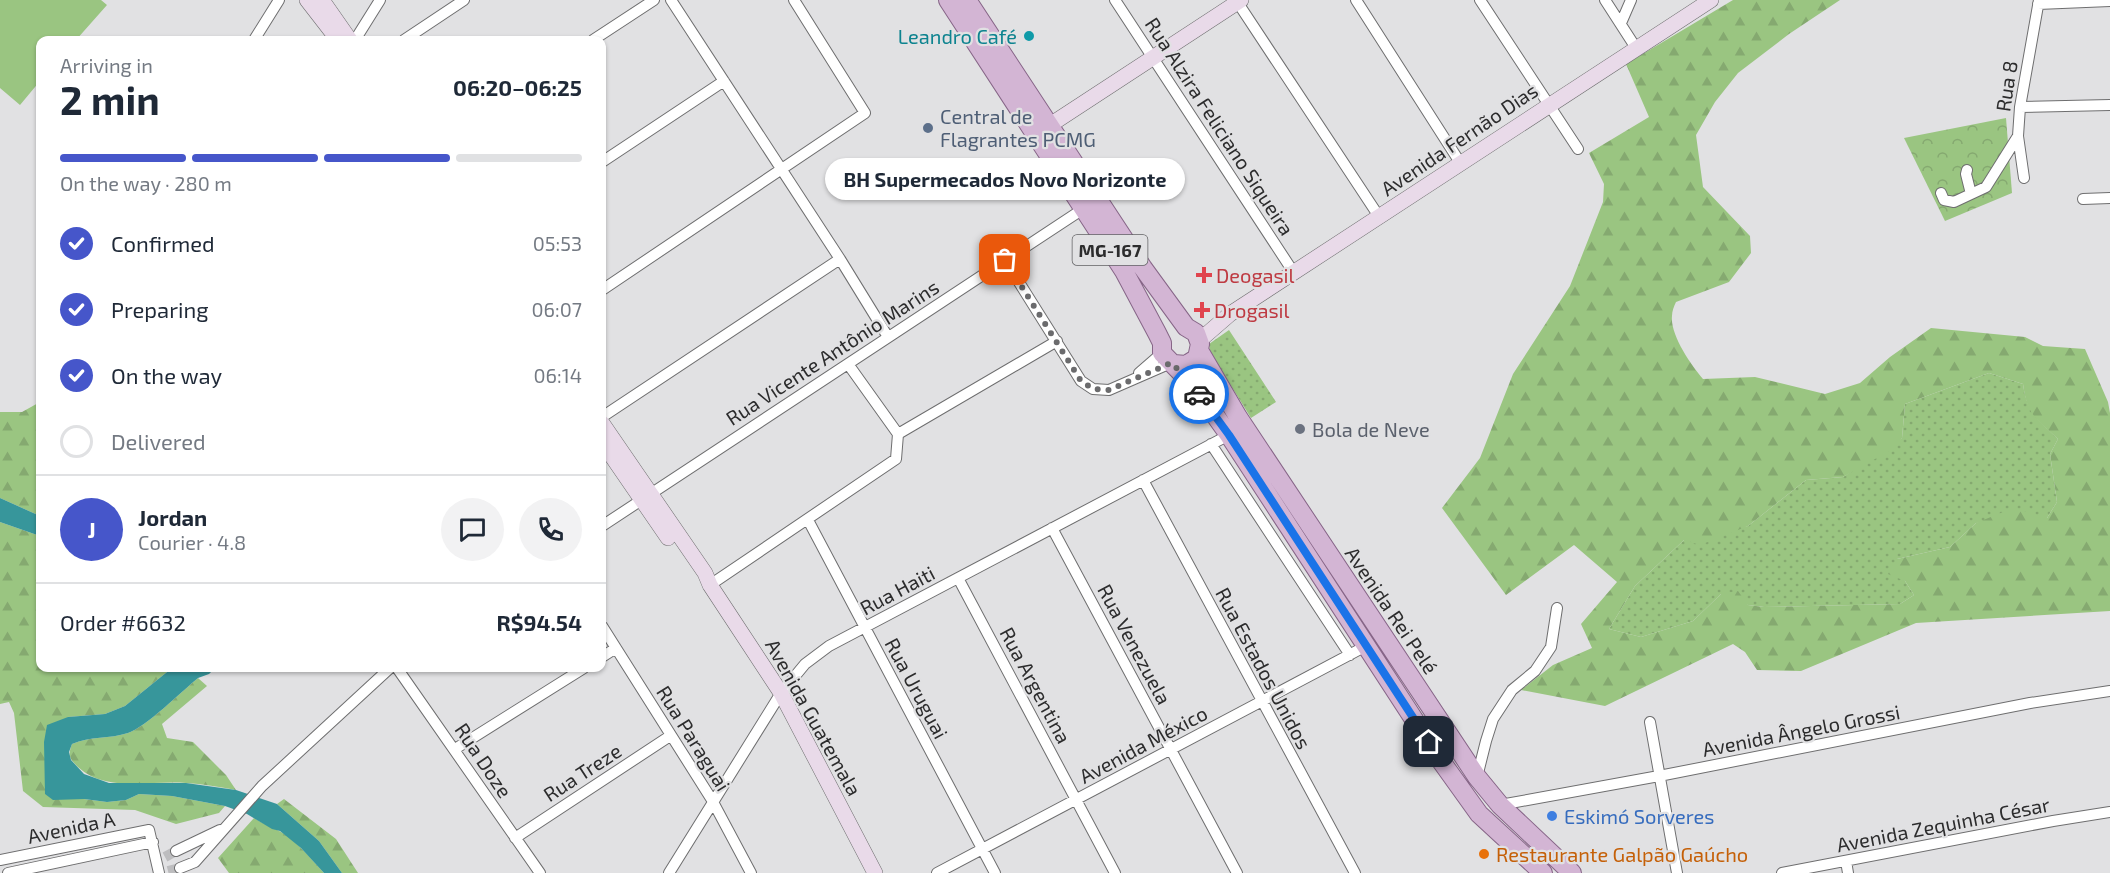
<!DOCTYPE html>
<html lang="en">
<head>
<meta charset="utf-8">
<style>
  :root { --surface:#fff; --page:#f2f2f3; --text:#1f2937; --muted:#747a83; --line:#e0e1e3; --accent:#4656ca }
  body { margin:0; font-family:"Exo 2",sans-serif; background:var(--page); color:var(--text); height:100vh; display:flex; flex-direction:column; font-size:22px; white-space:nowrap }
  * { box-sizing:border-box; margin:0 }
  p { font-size:20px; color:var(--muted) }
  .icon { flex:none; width:33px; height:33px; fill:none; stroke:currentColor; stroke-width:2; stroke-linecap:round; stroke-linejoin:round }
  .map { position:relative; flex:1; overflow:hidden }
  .drawer { position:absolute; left:36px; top:36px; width:570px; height:636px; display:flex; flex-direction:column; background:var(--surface); border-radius:12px; box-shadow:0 2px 4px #0004 }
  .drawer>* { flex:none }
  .pin { position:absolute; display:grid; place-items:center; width:51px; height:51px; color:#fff; margin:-26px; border-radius:12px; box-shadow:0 3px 9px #0006 }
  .courier { position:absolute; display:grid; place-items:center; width:60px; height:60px; margin:-30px; border:4px solid #1a73e8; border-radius:50%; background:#fff; color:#222; box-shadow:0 2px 8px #0007 }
  .bubble { position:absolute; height:42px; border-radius:21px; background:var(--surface); box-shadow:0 2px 4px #0004; font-size:20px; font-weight:700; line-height:42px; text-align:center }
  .summary em { font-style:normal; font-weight:700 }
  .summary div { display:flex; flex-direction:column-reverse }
  .summary { display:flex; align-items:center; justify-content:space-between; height:102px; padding:0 24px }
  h1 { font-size:39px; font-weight:700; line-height:45px }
  .bar { display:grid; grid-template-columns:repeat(4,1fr); gap:9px 6px; align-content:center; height:72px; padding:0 24px }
  .bar i { height:8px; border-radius:4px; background:var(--line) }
  .bar .current { background:var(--accent) }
  .bar p { grid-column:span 4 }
  .line { display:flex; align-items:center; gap:15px; padding:0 24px; border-top:2px solid var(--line) }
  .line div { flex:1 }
  .round { display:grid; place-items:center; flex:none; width:63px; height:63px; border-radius:32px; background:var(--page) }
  ol { padding:0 24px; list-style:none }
  li { display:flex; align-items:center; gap:18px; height:66px }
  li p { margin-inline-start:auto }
  li .icon { padding:6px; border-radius:50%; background:var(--accent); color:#fff; stroke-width:4 }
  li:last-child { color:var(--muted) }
  li i { width:33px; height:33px; border:3px solid var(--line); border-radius:50% }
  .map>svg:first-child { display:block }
  .grass { fill:url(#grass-dots) }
  .forest { fill:url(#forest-firs); fill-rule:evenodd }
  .park { fill:url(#park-crowns) }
  .garden { fill:#9ac581 }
  .water { fill:#37969b }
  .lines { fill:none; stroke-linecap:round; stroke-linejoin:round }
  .street-tunnel { stroke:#bdbdbf; stroke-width:10; stroke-dasharray:10 5; stroke-linecap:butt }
  .street-casing { stroke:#6e6e6f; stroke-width:12 }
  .secondary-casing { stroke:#6e6e6f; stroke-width:16 }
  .primary-casing { stroke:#866587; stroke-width:20 }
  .street { stroke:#fff; stroke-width:10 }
  .secondary { stroke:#e9dae9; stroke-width:15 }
  .primary { stroke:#d3b5d4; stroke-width:18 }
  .done { stroke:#6b6b6d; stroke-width:6; stroke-dasharray:0 10.8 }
  .route { stroke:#1a73e8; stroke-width:8 }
  .culture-dot { fill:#0f9aa8; stroke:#e1e1e3; stroke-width:2 }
  .service-dot { fill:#5c6f8a; stroke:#e1e1e3; stroke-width:2 }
  .health-dot { fill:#e0444e; stroke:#e1e1e3; stroke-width:2 }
  .worship-dot { fill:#6b7280; stroke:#e1e1e3; stroke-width:2 }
  .shop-dot { fill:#3f7fe0; stroke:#e1e1e3; stroke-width:2 }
  .food-dot { fill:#e8710a; stroke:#e1e1e3; stroke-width:2 }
  .labels { text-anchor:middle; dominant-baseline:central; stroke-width:4.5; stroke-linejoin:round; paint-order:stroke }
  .shield { fill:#e1e1e3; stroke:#626264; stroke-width:1.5 }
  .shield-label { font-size:18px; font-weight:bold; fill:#2c2c2d }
  .culture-label { font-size:20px; fill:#0d838f; stroke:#e1e1e3; text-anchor:end }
  .street-label { font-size:20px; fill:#2c2c2d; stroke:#e1e1e3 }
  .service-label { font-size:20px; fill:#4e5e75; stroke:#e1e1e3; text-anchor:start }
  .health-label { font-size:20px; fill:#be3a42; stroke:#e1e1e3; text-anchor:start }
  .worship-label { font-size:20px; fill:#5b616d; stroke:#e1e1e3; text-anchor:start }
  .shop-label { font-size:20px; fill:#366cbe; stroke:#e1e1e3; text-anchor:start }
  .food-label { font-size:20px; fill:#c56008; stroke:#e1e1e3; text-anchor:start }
</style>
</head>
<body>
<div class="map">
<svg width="2110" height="873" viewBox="0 0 2110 873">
  <defs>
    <pattern id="grass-dots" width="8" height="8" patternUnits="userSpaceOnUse" patternTransform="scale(1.5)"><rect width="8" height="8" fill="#9ac581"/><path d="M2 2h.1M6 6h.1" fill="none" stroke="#85a970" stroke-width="1.8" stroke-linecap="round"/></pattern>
    <pattern id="forest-firs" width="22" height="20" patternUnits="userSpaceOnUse" patternTransform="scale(1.5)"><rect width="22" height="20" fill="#9ac581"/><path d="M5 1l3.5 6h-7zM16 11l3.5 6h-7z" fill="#85a970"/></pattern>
    <pattern id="park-crowns" width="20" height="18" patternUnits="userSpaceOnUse" patternTransform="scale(1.5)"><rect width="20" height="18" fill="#9ac581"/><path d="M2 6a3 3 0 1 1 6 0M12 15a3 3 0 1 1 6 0" fill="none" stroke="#85a970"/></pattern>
  </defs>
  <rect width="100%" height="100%" fill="#e1e1e3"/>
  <path class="grass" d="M 1229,330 L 1276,402 L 1251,418 L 1210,352 L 1209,344 Z
    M 1989,373 L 2023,384 C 2027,413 2038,420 2058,439 L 2050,454 L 2057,502 L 2047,518 L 1976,523 L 1950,547 L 1897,559 L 1905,581 L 1914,595 L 1900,604 L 1764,607 L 1748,605 L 1721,594 L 1693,621 L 1641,637 L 1609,629 L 1635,586 L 1684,540 L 1748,526 L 1806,480 L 1843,477 L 1902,438 L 1905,404 Z"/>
  <path class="forest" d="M 1733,0 L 1840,0 L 1789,34 L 1738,73 L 1715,102 L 1696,135 L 1703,187 L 1750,236 L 1751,253 L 1729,282 L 1676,302 C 1674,306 1672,311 1672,316 C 1670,335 1691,365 1703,379 L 1755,377 L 1825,394 L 1860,383 L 1890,357 L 1931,328 L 2025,337 L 2043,346 L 2085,349 L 2108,402 L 2110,413 L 2110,611 L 1916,623 L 1801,671 L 1757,670 L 1745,652 L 1733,644 L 1605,706 L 1521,690 L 1553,665 L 1592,648 L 1581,624 L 1617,582 L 1574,545 L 1506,595 L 1442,508 L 1480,458 L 1513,374 L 1570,286 L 1603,202 L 1604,184 L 1589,153 L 1649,117 L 1626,64 ZM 1989,373 L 2023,384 C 2027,415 2036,419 2058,439 L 2050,454 L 2057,502 L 2047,518 L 2013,508 L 1976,523 L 1950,547 L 1897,559 L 1888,574 L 1905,581 L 1914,595 L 1900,604 L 1764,607 L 1748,605 L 1738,591 L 1721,594 L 1693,621 L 1641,637 L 1609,629 L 1635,586 L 1684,540 L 1700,545 L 1748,526 L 1806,480 L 1843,477 L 1891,450 L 1902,438 L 1905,404 Z
    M 40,402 L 40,516 L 0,498 L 0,412 L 22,412 Z
    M 0,522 L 40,536 L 40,668 L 172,668 L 125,706 L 105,714 L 68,717 L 45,768 L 45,794 L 107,802 L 126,800 L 139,794 L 172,796 L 225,806 L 219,813 L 176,824 L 135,810 L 43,807 L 23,791 L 14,713 L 9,702 L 0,704 Z
    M 198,678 L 207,686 L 162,724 L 167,738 L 193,742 L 226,775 L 236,790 C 220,787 202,784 186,783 C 149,780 103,794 75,764 C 68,757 69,752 72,744 C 90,736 110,739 128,733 C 146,727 182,691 198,678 Z
    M 284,799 L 336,839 L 358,873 L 342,873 L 319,841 L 277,804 Z
    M 254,818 C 263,824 272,827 281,832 C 297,841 311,859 324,873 L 229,873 L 218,858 Z"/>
  <path class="park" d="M 2006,118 L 2012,193 L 1945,221 L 1904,138 Z"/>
  <path class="garden" d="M 0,0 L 101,0 L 107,5 L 76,40 L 40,40 L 40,81 L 20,105 L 0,88 Z"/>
  <path class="water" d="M 0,498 L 40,516 L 40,536 L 0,522 Z
    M 172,668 L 215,668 L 209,674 L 198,678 C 182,691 146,727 128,733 C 110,739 90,736 72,744 L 69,752 L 71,760 L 84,774 L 109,783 L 186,783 L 236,790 L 277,804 L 319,841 L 342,873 L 324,873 L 301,848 L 280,831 L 272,829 L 247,814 L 225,806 L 172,796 L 139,794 L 126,800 L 107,802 L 84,799 L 53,800 L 45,794 L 44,742 L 47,725 L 68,717 L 105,714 L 125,706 Z"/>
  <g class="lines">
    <path class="street-tunnel" d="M 165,857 L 176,851
      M 168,871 L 180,868"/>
    <g class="street-casing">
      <path id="street" d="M 671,0 L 840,259 L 888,337
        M 1115,0 L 1294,273
        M 1236,0 L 1380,218
        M 1356,0 L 1461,164
        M 1480,0 L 1578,149
        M 1605,0 L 1636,48
        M 2038,4 L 2110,1
        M 1621,23 L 1631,0
        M 254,40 L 279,0
        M 355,40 L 380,0
        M 404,40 L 464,0
        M 593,40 L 654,0
        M 2020,107 L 2110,105
        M 602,162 L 724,81
        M 1967,170 L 1966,174 L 1971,194
        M 2024,178 L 2018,136 L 2020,107 L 2039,0
        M 1941,193 L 1944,200 L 1954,202 L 1986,187 L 2018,136
        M 2083,199 L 2110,198
        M 1005,260 L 1081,381 L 1093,389 L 1109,390 L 1171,363
        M 602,290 L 865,113 L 794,0
        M 848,364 L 898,434
        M 1139,373 L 1162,353
        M 602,417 L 840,259
        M 898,434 L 1057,341
        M 1211,444 L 1350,655
        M 1143,480 L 1355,873
        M 808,520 L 995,873
        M 602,526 L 1083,209
        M 1052,528 L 1237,873
        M 958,578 L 1115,873
        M 710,585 L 896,459 L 898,434
        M 602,626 L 712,800 L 751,873
        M 602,657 L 616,648
        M 397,668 L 540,873
        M 1650,722 L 1677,873
        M 455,749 L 584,668
        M 1477,777 L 1486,741 L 1493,719 L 1512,690 L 1535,671 L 1551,647 L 1557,608
        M 1500,805 L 1659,776 L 2030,703 L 2110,691
        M 515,838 L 670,736
        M 176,851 L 220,830
        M 0,860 L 149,830 L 159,873
        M 1846,861 L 1848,873
        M 180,868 L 195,862 L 262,786 L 390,668
        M 8,873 L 153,842
        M 669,873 L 781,693 L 805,664 L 829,646 L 1229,435
        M 937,873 L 1366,646
        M 1782,873 L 2053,821 L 2110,812"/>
    </g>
    <g class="secondary-casing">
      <path id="secondary" d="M 307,0 L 338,40
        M 322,0 L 350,40
        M 1050,125 L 1241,0
        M 1200,340 L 1230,314 L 1711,0
        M 602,423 L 705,573 L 710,585 L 781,693 L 875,873
        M 602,442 L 668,538"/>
    </g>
    <g class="primary-casing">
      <path id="primary" d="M 948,0 L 1124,271 L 1157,333 L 1162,343 L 1162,353 L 1195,387 L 1229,435 L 1441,761 L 1479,814 L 1543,873
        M 967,0 L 1143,268 L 1186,327 L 1196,333 L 1200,344 L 1197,358 L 1186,365 L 1174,364
        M 1200,352 L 1238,417 L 1477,777 L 1500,805 L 1572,873"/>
    </g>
    <use href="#street" class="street"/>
    <use href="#secondary" class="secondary"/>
    <use href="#primary" class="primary"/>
  </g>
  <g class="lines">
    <path class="done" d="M 1005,260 L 1081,381 L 1093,389 L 1109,390 L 1171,363 L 1185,376 L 1199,394"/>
    <path class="route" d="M 1199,394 L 1229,435 L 1429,742"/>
  </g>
  <circle class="culture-dot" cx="1029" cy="36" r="6"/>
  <circle class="service-dot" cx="928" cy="128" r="6"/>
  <g class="health-dot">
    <path d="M1201 266h6v6h6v6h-6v6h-6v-6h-6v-6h6z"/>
    <path d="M1199 301h6v6h6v6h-6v6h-6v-6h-6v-6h6z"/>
  </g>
  <circle class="worship-dot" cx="1300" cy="429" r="6"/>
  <circle class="shop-dot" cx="1552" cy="816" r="6"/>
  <circle class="food-dot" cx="1484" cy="854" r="6"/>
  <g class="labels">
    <rect class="shield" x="1072.5" y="235" width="75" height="30" rx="4.5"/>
    <g class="shield-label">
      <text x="1110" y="250">MG-167</text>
    </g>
    <g class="culture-label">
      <text x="1017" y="36">Leandro Café</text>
    </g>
    <g class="street-label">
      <text transform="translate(2006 86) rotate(-81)">Rua 8</text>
      <text transform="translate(1220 126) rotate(57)">Rua Alzira Feliciano Siqueira</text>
      <text transform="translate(1459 139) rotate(-34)">Avenida Fernão Dias</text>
      <text transform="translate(832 352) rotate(-33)">Rua Vicente Antônio Marins</text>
      <text transform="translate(897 590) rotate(-28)">Rua Haiti</text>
      <text transform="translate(1392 610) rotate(56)">Avenida Rei Pelé</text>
      <text transform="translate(1135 644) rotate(62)">Rua Venezuela</text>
      <text transform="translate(1264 668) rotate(62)">Rua Estados Unidos</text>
      <text transform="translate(1036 685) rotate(62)">Rua Argentina</text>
      <text transform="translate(917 688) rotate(62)">Rua Uruguai</text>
      <text transform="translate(814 717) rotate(61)">Avenida Guatemala</text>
      <text transform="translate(1801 730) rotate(-11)">Avenida Ângelo Grossi</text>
      <text transform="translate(694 738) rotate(58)">Rua Paraguai</text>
      <text transform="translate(1143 744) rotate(-28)">Avenida México</text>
      <text transform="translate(484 760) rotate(56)">Rua Doze</text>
      <text transform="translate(582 772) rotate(-33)">Rua Treze</text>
      <text transform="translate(1943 824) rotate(-11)">Avenida Zequinha César</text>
      <text transform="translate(71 827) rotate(-12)">Avenida A</text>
    </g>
    <g class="service-label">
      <text x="940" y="116">Central de<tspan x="940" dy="23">Flagrantes PCMG</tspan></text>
    </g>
    <g class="health-label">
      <text x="1216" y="275">Deogasil</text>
      <text x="1214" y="310">Drogasil</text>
    </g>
    <g class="worship-label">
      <text x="1312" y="429">Bola de Neve</text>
    </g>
    <g class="shop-label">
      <text x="1564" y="816">Eskimó Sorveres</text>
    </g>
    <g class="food-label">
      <text x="1496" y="854">Restaurante Galpão Gaúcho</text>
    </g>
  </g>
</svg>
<div class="pin" style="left:1005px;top:260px;background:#ea580c"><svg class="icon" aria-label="bag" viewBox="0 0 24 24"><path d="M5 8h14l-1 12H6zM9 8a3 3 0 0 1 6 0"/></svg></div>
<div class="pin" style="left:1429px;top:742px;background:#1f2937"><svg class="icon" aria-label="home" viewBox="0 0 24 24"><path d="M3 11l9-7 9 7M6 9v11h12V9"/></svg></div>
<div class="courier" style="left:1199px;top:394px"><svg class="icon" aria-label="car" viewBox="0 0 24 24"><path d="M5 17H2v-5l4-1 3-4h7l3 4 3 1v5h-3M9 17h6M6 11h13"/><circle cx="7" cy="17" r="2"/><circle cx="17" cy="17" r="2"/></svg></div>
<div class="bubble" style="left:825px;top:158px;width:360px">BH Supermecados Novo Norizonte</div>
<section class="drawer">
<div class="summary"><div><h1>2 min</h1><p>Arriving in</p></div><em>06:20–06:25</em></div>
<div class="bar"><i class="current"></i><i class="current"></i><i class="current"></i><i></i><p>On the way · 280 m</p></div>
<ol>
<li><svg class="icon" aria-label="check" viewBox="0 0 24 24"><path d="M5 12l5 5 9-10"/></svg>Confirmed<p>05:53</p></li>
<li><svg class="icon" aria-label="check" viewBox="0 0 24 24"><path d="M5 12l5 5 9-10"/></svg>Preparing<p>06:07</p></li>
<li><svg class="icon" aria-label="check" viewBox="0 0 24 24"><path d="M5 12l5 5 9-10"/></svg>On the way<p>06:14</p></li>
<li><i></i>Delivered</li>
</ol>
<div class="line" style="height:108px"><b class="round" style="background:var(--accent);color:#fff">J</b><div><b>Jordan</b><p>Courier · 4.8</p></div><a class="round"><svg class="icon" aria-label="chat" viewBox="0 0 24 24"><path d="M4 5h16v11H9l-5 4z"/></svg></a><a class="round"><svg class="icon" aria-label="phone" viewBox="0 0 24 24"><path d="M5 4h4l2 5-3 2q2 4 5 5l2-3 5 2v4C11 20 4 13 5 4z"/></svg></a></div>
<div class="line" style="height:78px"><div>Order #6632</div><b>R$94.54</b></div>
</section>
</div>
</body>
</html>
